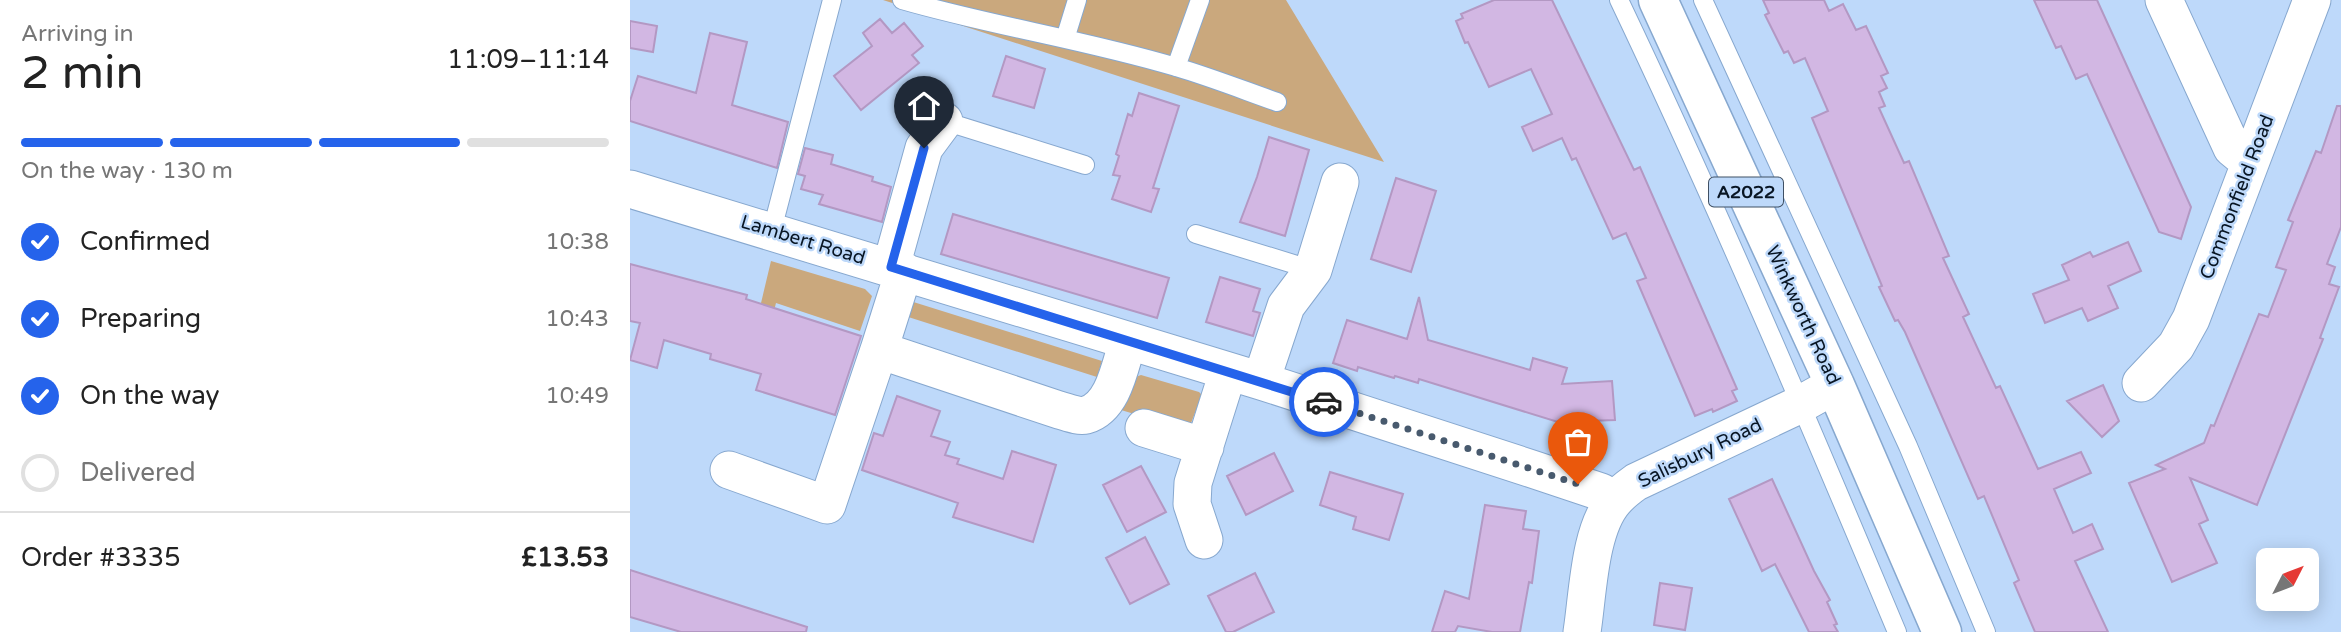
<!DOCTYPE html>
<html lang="en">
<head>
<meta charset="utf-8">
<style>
  :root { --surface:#fff; --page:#f6f6f6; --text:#222; --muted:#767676; --line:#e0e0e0; --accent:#2563eb }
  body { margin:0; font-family:"Varela Round",sans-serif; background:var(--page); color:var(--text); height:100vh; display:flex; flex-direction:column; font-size:26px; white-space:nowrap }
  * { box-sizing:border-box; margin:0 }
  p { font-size:23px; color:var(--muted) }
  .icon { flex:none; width:38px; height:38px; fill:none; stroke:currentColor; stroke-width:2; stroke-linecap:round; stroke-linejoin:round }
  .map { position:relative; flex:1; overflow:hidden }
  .panel { display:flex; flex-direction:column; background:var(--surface); width:630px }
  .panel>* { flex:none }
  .needle { width:46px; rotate:48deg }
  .tools { position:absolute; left:1626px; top:548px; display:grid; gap:14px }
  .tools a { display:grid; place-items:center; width:63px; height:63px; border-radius:10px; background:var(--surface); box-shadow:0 4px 18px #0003; font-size:35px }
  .pin { position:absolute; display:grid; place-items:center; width:60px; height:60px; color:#fff; margin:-72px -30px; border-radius:50% 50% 50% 0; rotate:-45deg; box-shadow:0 0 7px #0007 }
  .pin .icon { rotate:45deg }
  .courier { position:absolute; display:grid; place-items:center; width:70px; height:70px; margin:-35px; border:5px solid #2563eb; border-radius:50%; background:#fff; color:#222; box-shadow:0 2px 9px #0007 }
  .head em { font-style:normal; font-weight:600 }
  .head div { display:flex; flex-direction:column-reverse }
  .head { display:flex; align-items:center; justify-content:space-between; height:119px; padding:0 21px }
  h1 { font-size:46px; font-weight:600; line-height:52px }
  .bar { display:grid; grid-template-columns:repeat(4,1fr); gap:10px 7px; align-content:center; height:84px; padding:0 21px }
  .bar i { height:9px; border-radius:5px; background:var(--line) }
  .bar .selected { background:var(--accent) }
  .bar p { grid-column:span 4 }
  .line { display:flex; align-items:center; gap:18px; padding:0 21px; border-top:2px solid var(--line) }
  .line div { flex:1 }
  ol { padding:0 21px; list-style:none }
  li { display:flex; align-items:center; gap:21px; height:77px }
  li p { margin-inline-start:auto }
  li .icon { padding:7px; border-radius:50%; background:var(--accent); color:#fff; stroke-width:4 }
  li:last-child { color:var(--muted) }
  li i { width:38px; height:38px; border:4px solid var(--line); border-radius:50% }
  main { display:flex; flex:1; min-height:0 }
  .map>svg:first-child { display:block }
  .green { fill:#caa87d }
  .building { fill:#d2b7e3; stroke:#b398c3; stroke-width:2 }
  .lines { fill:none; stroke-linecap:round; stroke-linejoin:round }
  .service-casing { stroke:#87a8cf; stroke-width:20 }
  .minor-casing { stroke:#87a8cf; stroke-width:39 }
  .primary-casing { stroke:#87a8cf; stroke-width:41 }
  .service { stroke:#fff; stroke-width:18 }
  .minor { stroke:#fff; stroke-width:37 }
  .primary { stroke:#fff; stroke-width:38 }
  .done { stroke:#485a6e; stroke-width:7; stroke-dasharray:0 12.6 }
  .route { stroke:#2563eb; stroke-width:9 }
  .labels { text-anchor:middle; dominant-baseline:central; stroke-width:5; stroke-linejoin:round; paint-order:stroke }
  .shield { fill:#bed9fa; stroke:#3f5064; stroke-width:2 }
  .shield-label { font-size:18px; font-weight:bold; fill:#081523 }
  .street-label { font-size:19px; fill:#081523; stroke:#bed9fa }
</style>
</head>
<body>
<main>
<section class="panel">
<div class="head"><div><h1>2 min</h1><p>Arriving in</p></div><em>11:09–11:14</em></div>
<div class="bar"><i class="selected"></i><i class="selected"></i><i class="selected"></i><i></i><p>On the way · 130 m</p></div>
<ol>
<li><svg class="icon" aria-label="check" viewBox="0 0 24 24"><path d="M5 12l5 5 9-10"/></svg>Confirmed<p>10:38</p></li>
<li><svg class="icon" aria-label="check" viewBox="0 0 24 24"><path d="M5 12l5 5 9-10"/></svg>Preparing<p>10:43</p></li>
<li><svg class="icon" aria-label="check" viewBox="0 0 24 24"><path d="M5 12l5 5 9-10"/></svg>On the way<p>10:49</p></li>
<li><i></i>Delivered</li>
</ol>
<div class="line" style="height:91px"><div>Order #3335</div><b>£13.53</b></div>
</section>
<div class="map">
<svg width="1711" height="632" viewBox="0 0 1711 632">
  <rect width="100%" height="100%" fill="#bed9fa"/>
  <path class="green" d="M 253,0 L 656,0 L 754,162 Z
    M 141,261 L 235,289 L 242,296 L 230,331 L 146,303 L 138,334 L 126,324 Z
    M 277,300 L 472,361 L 467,377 L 272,315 Z
    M 511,375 L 569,392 L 572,395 L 561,423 L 551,428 L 491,410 L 500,379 Z"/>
  <path class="building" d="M 864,0 L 922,0 L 1004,170 L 1010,167 L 1107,389 L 1102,391 L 1107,401 L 1083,412 L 1082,409 L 1065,416 L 1007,281 L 1016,278 L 996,233 L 983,239 L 946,158 L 942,160 L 932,138 L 903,151 L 892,127 L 922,114 L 901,69 L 859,87 L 838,42 L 835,43 L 826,21 L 833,18 L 831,14 Z
    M 1133,0 L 1194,0 L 1199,11 L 1213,4 L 1226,30 L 1236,26 L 1258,73 L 1251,76 L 1257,88 L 1249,92 L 1255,106 L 1249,108 L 1274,163 L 1279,161 L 1319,256 L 1313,258 L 1339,314 L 1333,317 L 1366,388 L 1370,386 L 1408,469 L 1451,452 L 1461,473 L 1424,489 L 1443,533 L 1462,524 L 1473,549 L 1445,561 L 1478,632 L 1405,632 L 1384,583 L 1389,580 L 1354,496 L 1348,499 L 1275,332 L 1268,320 L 1265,321 L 1249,287 L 1252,286 L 1182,118 L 1198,111 L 1175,58 L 1164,63 L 1158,51 L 1154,53 L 1135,15 L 1139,13 Z
    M 1404,0 L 1467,0 L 1561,207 L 1551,239 L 1529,232 L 1457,74 L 1446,79 L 1431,46 L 1426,48 Z
    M 250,19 L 262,33 L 274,23 L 293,46 L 282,55 L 289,63 L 231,110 L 204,76 L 242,46 L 233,33 Z
    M 0,21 L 27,26 L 23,52 L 0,48 Z
    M 80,33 L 117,42 L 102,105 L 158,122 L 147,168 L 0,121 L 0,101 L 8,76 L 66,93 Z
    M 376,56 L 415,69 L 404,108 L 363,96 Z
    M 509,93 L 549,106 L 523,188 L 529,189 L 521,212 L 482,199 L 490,176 L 483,175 L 489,156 L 486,154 L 498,114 L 502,116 Z
    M 1707,106 L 1711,106 L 1711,227 L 1697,264 L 1705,267 L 1699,284 L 1709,287 L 1690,338 L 1693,339 L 1627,505 L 1560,478 L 1578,520 L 1569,524 L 1587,563 L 1542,582 L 1499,483 L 1535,469 L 1526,465 L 1574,443 L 1581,425 L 1584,426 L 1629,314 L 1638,317 L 1656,270 L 1646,267 L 1663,222 L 1658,220 L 1686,151 L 1691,153 Z
    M 639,137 L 679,150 L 655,236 L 610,222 L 627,177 Z
    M 175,148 L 203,155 L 201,164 L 243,177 L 242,181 L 261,187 L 252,222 L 189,204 L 193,195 L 171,189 L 175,176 L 168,174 Z
    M 766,178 L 806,191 L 781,272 L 741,259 Z
    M 323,214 L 539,278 L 527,318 L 311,254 Z
    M 1498,242 L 1511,271 L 1478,286 L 1488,308 L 1458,321 L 1452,308 L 1415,323 L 1403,294 L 1439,280 L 1432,265 L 1460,252 L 1463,257 Z
    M 0,264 L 117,295 L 116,299 L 231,336 L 205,415 L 126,390 L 131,374 L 80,359 L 81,354 L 34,340 L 27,368 L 0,360 L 10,323 L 0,321 Z
    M 590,277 L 630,289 L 623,311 L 630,313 L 623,336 L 576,322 Z
    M 789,297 L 798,340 L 900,370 L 903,358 L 937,368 L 932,384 L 982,381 L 985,420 L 928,422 L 789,379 L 788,383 L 765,376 L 764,378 L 728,367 L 727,371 L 703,363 L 717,320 L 777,339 Z
    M 1473,385 L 1489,421 L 1472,437 L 1437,401 Z
    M 267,396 L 310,411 L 301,436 L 320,442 L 315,455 L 329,459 L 327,464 L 373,479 L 382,451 L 426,465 L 403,542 L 323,517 L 328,503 L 232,470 L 244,433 L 253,436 Z
    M 644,453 L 663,491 L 616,515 L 597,476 Z
    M 511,466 L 536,512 L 497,532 L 473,485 Z
    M 700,472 L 773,494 L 759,540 L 723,529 L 726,517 L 690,505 Z
    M 1142,479 L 1184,571 L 1200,600 L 1197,602 L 1207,624 L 1204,625 L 1208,632 L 1179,632 L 1145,564 L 1132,571 L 1099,499 Z
    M 855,505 L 896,511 L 893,529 L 909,531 L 902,583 L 899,582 L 890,632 L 862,632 L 828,626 L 825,632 L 802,632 L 815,591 L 839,599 Z
    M 515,537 L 539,584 L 500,604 L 476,558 Z
    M 0,570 L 177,627 L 176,632 L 51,632 L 0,617 Z
    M 625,573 L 644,612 L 603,632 L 596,632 L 578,596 Z
    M 1030,583 L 1062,588 L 1055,630 L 1024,625 Z"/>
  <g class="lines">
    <g class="service-casing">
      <path id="service" d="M 272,0 C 362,26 456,40 546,67 C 580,77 613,90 647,102
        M 989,0 C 1088,208 1178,420 1267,632
        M 1073,0 L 1278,446 L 1356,632
        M 435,39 L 447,0
        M 546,67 L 570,0
        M 314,121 L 455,165
        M 142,230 L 202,0
        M 566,234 L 683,270"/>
    </g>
    <g class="minor-casing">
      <path id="minor" d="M 1534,0 L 1602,148 L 1619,162
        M 0,189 L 631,381 L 902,469 L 971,492 L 985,500
        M 261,267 L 294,148 L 314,121
        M 274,271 L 249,350 L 429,410 C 437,412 448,417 456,415 C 484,407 490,365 498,341
        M 631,381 L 656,306 L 683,270 L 710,182
        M 1511,383 L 1546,346 L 1561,319 L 1682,0
        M 514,428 L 575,447
        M 99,470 L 197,505 L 249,350
        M 574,540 L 562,504 L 563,483 L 598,372
        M 952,632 C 958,594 959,529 985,500 C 991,493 999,487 1006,482 L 1171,404 L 1205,385"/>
    </g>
    <g class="primary-casing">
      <path id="primary" d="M 1028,0 L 1205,385 L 1312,632"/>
    </g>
    <use href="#service" class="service"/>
    <use href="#minor" class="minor"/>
    <use href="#primary" class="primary"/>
  </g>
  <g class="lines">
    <path class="done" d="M 694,402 L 948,484"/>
    <path class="route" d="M 294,148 L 261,267 L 694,402"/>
  </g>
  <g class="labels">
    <rect class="shield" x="1079" y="177.5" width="74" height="29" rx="5"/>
    <g class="shield-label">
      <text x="1116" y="192">A2022</text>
    </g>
    <g class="street-label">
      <text transform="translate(1607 197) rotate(-69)">Commonfield Road</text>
      <text transform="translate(173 240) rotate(17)">Lambert Road</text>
      <text transform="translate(1173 315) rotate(65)">Winkworth Road</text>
      <text transform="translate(1070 453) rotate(-26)">Salisbury Road</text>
    </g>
  </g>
</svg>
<div class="tools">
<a><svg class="needle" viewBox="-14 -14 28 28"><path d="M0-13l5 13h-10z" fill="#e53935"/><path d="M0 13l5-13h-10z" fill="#767676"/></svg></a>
</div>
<div class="pin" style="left:948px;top:484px;background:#ea580c"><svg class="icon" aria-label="bag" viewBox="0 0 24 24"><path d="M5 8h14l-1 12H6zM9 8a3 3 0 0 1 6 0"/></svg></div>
<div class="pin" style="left:294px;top:148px;background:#1f2937"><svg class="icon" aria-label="home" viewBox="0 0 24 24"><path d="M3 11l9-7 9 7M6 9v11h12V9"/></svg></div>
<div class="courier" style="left:694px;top:402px"><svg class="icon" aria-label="car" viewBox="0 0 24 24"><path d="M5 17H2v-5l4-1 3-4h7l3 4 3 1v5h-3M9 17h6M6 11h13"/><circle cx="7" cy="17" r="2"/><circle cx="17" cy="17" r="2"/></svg></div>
</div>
</main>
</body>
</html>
